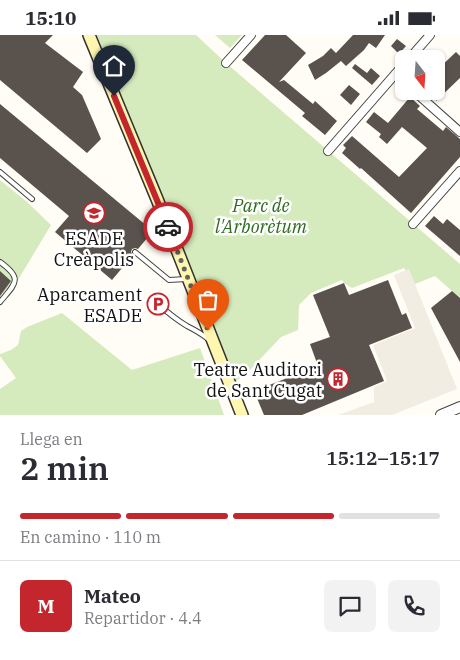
<!DOCTYPE html>
<html lang="es">
<head>
<meta charset="utf-8">
<style>
  :root { --surface:#fff; --page:#f2f2f3; --text:#2b2b33; --muted:#7c7c81; --line:#e1e1e2; --accent:#c4262e }
  body { margin:0; font-family:"IBM Plex Serif",serif; background:var(--page); color:var(--text); height:100vh; display:flex; flex-direction:column; font-size:19px; white-space:nowrap }
  * { box-sizing:border-box; margin:0 }
  p { font-size:16px; color:var(--muted) }
  .icon { flex:none; width:28px; height:28px; fill:none; stroke:currentColor; stroke-width:2; stroke-linecap:round; stroke-linejoin:round }
  .map { position:relative; height:380px; overflow:hidden }
  .side { display:flex; flex-direction:column; background:var(--surface); flex:1 }
  .side>* { flex:none }
  .needle { width:32px; rotate:163deg }
  .fabs { position:absolute; left:395px; top:15px; display:grid; gap:10px }
  .fabs a { display:grid; place-items:center; width:50px; height:50px; border-radius:8px; background:var(--surface); box-shadow:0 1px 4px #0004; font-size:25px }
  .pin { position:absolute; display:grid; place-items:center; width:42px; height:42px; color:#fff; margin:-51px -21px; border-radius:50% 50% 50% 0; rotate:-45deg; box-shadow:0 0 5px #0007 }
  .pin .icon { rotate:45deg }
  .courier { position:absolute; display:grid; place-items:center; width:50px; height:50px; margin:-25px; border:4px solid #c4262e; border-radius:50%; background:#fff; color:#222; box-shadow:0 1px 6px #0007 }
  .overview em { font-style:normal; font-weight:600 }
  .overview div { display:flex; flex-direction:column-reverse }
  .overview { display:flex; align-items:center; justify-content:space-between; height:85px; padding:0 20px }
  h1 { font-size:32px; font-weight:600; line-height:38px }
  .bar { display:grid; grid-template-columns:repeat(4,1fr); gap:8px 5px; align-content:center; height:60px; padding:0 20px }
  .bar i { height:6px; border-radius:4px; background:var(--line) }
  .bar .current { background:var(--accent) }
  .bar p { grid-column:span 4 }
  .line { display:flex; align-items:center; gap:12px; padding:0 20px; border-top:1px solid var(--line) }
  .line div { flex:1 }
  .round { display:grid; place-items:center; flex:none; width:52px; height:52px; border-radius:8px; background:var(--page) }
  .status { display:flex; justify-content:space-between; align-items:center; height:35px; padding:0 25px; background:var(--surface); direction:ltr }
  .status svg { height:14px; fill:currentColor }
  .map>svg:first-child { display:block }
  .green { fill:#d5ebbd }
  .plaza { fill:#f1ede2 }
  .building { fill:#5a524d }
  .lines { fill:none; stroke-linecap:round; stroke-linejoin:round }
  .service-casing { stroke:#444; stroke-width:6 }
  .minor-casing { stroke:#444; stroke-width:10 }
  .tertiary-casing { stroke:#444; stroke-width:12 }
  .secondary-casing { stroke:#333; stroke-width:14 }
  .service { stroke:#fff; stroke-width:4 }
  .minor { stroke:#fff; stroke-width:8 }
  .tertiary { stroke:#fff; stroke-width:10 }
  .secondary { stroke:#fff6b0; stroke-width:11 }
  .done { stroke:#646461; stroke-width:5; stroke-dasharray:0 9 }
  .route { stroke:#c4262e; stroke-width:6 }
  .labels { text-anchor:middle; dominant-baseline:central; stroke-width:5; stroke-linejoin:round; paint-order:stroke }
  .park-label { font-size:18px; font-style:italic; fill:#2f6b1f; stroke:#fff }
  .poi-label { font-size:18px; fill:#111; stroke:#fff; text-anchor:end }
</style>
</head>
<body>
<div class="status"><b>15:10</b><svg viewBox="0 0 49 12"><path d="M0 12V9h3v3zM5 12V6h3v6zM10 12V3h3v9zM15 12V0h3v12zM26 1h20v11H26zM47 4h2v5h-2z"/></svg></div>
<div class="map">
<svg width="460" height="380" viewBox="0 0 460 380">
  <rect width="100%" height="100%" fill="#fffdf5"/>
  <path class="green" d="M 93,0 L 196,0 L 226,28 L 460,229 L 460,263 L 435,241 L 415,249 L 404,233 L 352,253 L 344,248 L 342,245 L 311,258 L 299,270 L 298,295 L 281,302 L 247,338 L 231,350 Z
    M 215,0 L 242,0 L 230,13 Z
    M 0,145 L 26,166 L 51,190 L 15,250 L 0,267 Z
    M 62,278 L 132,335 L 200,313 L 224,380 L 0,380 L 0,354 L 16,343 L 0,321 L 0,319 L 11,315 L 18,310 L 21,296 L 27,292 Z"/>
  <path class="plaza" d="M 409,234 L 457,354 L 392,380 L 338,380 L 374,367 L 374,352 L 387,346 L 373,310 L 415,293 L 394,240 Z"/>
  <path class="building" d="M 0,0 L 53,0 L 45,8 L 83,37 L 73,52 L 82,60 L 101,104 L 87,118 L 0,45 Z
    M 265,0 L 286,0 L 306,18 L 279,47 L 284,45 L 313,69 L 315,66 L 337,86 L 325,100 L 302,81 L 305,78 L 242,25 Z
    M 353,0 L 385,0 L 376,13 L 369,8 L 364,15 L 346,31 L 341,26 L 326,38 L 315,45 L 308,30 L 323,21 L 331,13 L 336,18 Z
    M 397,4 L 406,11 L 399,19 L 391,11 Z
    M 456,17 L 460,21 L 460,43 L 436,66 L 436,63 L 428,56 L 436,56 L 436,36 Z
    M 355,29 L 367,38 L 371,33 L 380,41 L 372,50 L 352,33 Z
    M 349,50 L 360,59 L 351,70 L 340,60 Z
    M 410,62 L 420,71 L 417,74 L 443,96 L 446,92 L 460,104 L 460,122 L 411,178 L 361,133 L 360,134 L 342,118 L 346,113 L 343,110 L 352,101 L 399,142 L 427,113 L 402,92 L 387,109 L 379,102 L 381,99 L 366,87 L 374,77 L 388,88 Z
    M 0,69 L 153,196 L 138,214 L 135,213 L 132,214 L 131,217 L 133,220 L 112,245 L 55,197 L 69,181 L 0,123 Z
    M 434,181 L 443,189 L 447,184 L 460,195 L 460,221 L 425,191 Z
    M 0,236 L 11,246 L 0,261 Z
    M 388,245 L 402,280 L 406,278 L 412,293 L 369,310 L 384,346 L 302,380 L 264,380 L 254,356 L 318,331 L 310,309 L 330,302 L 313,260 L 344,248 L 349,260 Z
    M 452,256 L 460,263 L 460,327 L 431,273 Z"/>
  <g class="lines">
    <g class="service-casing">
      <path id="service" d="M 0,137 L 32,164
        M 135,217 L 169,245 L 186,244
        M 0,227 C 24,244 15,249 0,267
        M 158,269 C 167,277 177,285 187,291 C 195,295 201,298 208,304"/>
    </g>
    <g class="minor-casing">
      <path id="minor" d="M 409,24 L 430,0
        M 226,28 L 251,0
        M 395,39 L 404,47
        M 414,56 L 460,97
        M 328,116 L 404,29
        M 413,189 L 460,136"/>
    </g>
    <g class="tertiary-casing">
      <path id="tertiary" d="M 441,380 L 460,372"/>
    </g>
    <g class="secondary-casing">
      <path id="secondary" d="M 89,0 L 157,164 L 242,380"/>
    </g>
    <use href="#service" class="service"/>
    <use href="#minor" class="minor"/>
    <use href="#tertiary" class="tertiary"/>
    <use href="#secondary" class="secondary"/>
  </g>
  <g class="lines">
    <path class="done" d="M 168,192 L 208,295"/>
    <path class="route" d="M 114,61 L 168,192"/>
  </g>
  <defs>
    <g id="university-ring" transform="scale(1.125)"><circle r="9.5" fill="#fff" stroke="#c4262e" stroke-width="1.5"/><path d="M0-5L7-2L0 1L-7-2ZM-4 1L0 2.5L4 1V4Q0 6-4 4Z" fill="#c4262e"/></g>
    <g id="parking-ring" transform="scale(1.125)"><circle r="9.5" fill="#fff" stroke="#c4262e" stroke-width="1.5"/><path d="M-3.5-5.5H1a3.5 3.5 0 0 1 0 7H-1V5.5H-3.5ZM-1-3.4V-.6H.8a1.4 1.4 0 0 0 0-2.8Z" fill="#c4262e"/></g>
    <g id="building-ring" transform="scale(1.125)"><circle r="9.5" fill="#fff" stroke="#c4262e" stroke-width="1.5"/><path d="M-4-6H4V6H1V3H-1V6H-4ZM-2.5-4.3h1.7v1.8h-1.7ZM.8-4.3h1.7v1.8H.8ZM-2.5-1h1.7V.8h-1.7ZM.8-1h1.7V.8H.8Z" fill="#c4262e"/></g>
  </defs>
  <g fill-rule="evenodd">
    <use href="#university-ring" x="94" y="178"/>
    <use href="#parking-ring" x="158" y="269"/>
    <use href="#building-ring" x="338" y="344"/>
  </g>
  <g class="labels">
    <g class="park-label">
      <text x="261" y="170">Parc de<tspan x="261" dy="21">l'Arborètum</tspan></text>
    </g>
    <g class="poi-label">
      <text x="94" y="203" text-anchor="middle">ESADE<tspan x="94" dy="21">Creàpolis</tspan></text>
      <text x="142" y="259">Aparcament<tspan x="142" dy="21">ESADE</tspan></text>
      <text x="322" y="334">Teatre Auditori<tspan x="322" dy="21">de Sant Cugat</tspan></text>
    </g>
  </g>
</svg>
<div class="fabs">
<a><svg class="needle" viewBox="-14 -14 28 28"><path d="M0-13l5 13h-10z" fill="#e53935"/><path d="M0 13l5-13h-10z" fill="#7c7c81"/></svg></a>
</div>
<div class="pin" style="left:208px;top:295px;background:#ea580c"><svg class="icon" aria-label="bag" viewBox="0 0 24 24"><path d="M5 8h14l-1 12H6zM9 8a3 3 0 0 1 6 0"/></svg></div>
<div class="pin" style="left:114px;top:61px;background:#1f2937"><svg class="icon" aria-label="home" viewBox="0 0 24 24"><path d="M3 11l9-7 9 7M6 9v11h12V9"/></svg></div>
<div class="courier" style="left:168px;top:192px"><svg class="icon" aria-label="car" viewBox="0 0 24 24"><path d="M5 17H2v-5l4-1 3-4h7l3 4 3 1v5h-3M9 17h6M6 11h13"/><circle cx="7" cy="17" r="2"/><circle cx="17" cy="17" r="2"/></svg></div>
</div>
<section class="side">
<div class="overview"><div><h1>2 min</h1><p>Llega en</p></div><em>15:12–15:17</em></div>
<div class="bar"><i class="current"></i><i class="current"></i><i class="current"></i><i></i><p>En camino · 110 m</p></div>
<div class="line" style="height:90px"><b class="round" style="background:var(--accent);color:#fff">M</b><div><b>Mateo</b><p>Repartidor · 4.4</p></div><a class="round"><svg class="icon" aria-label="chat" viewBox="0 0 24 24"><path d="M4 5h16v11H9l-5 4z"/></svg></a><a class="round"><svg class="icon" aria-label="phone" viewBox="0 0 24 24"><path d="M5 4h4l2 5-3 2q2 4 5 5l2-3 5 2v4C11 20 4 13 5 4z"/></svg></a></div>
</section>
</body>
</html>
